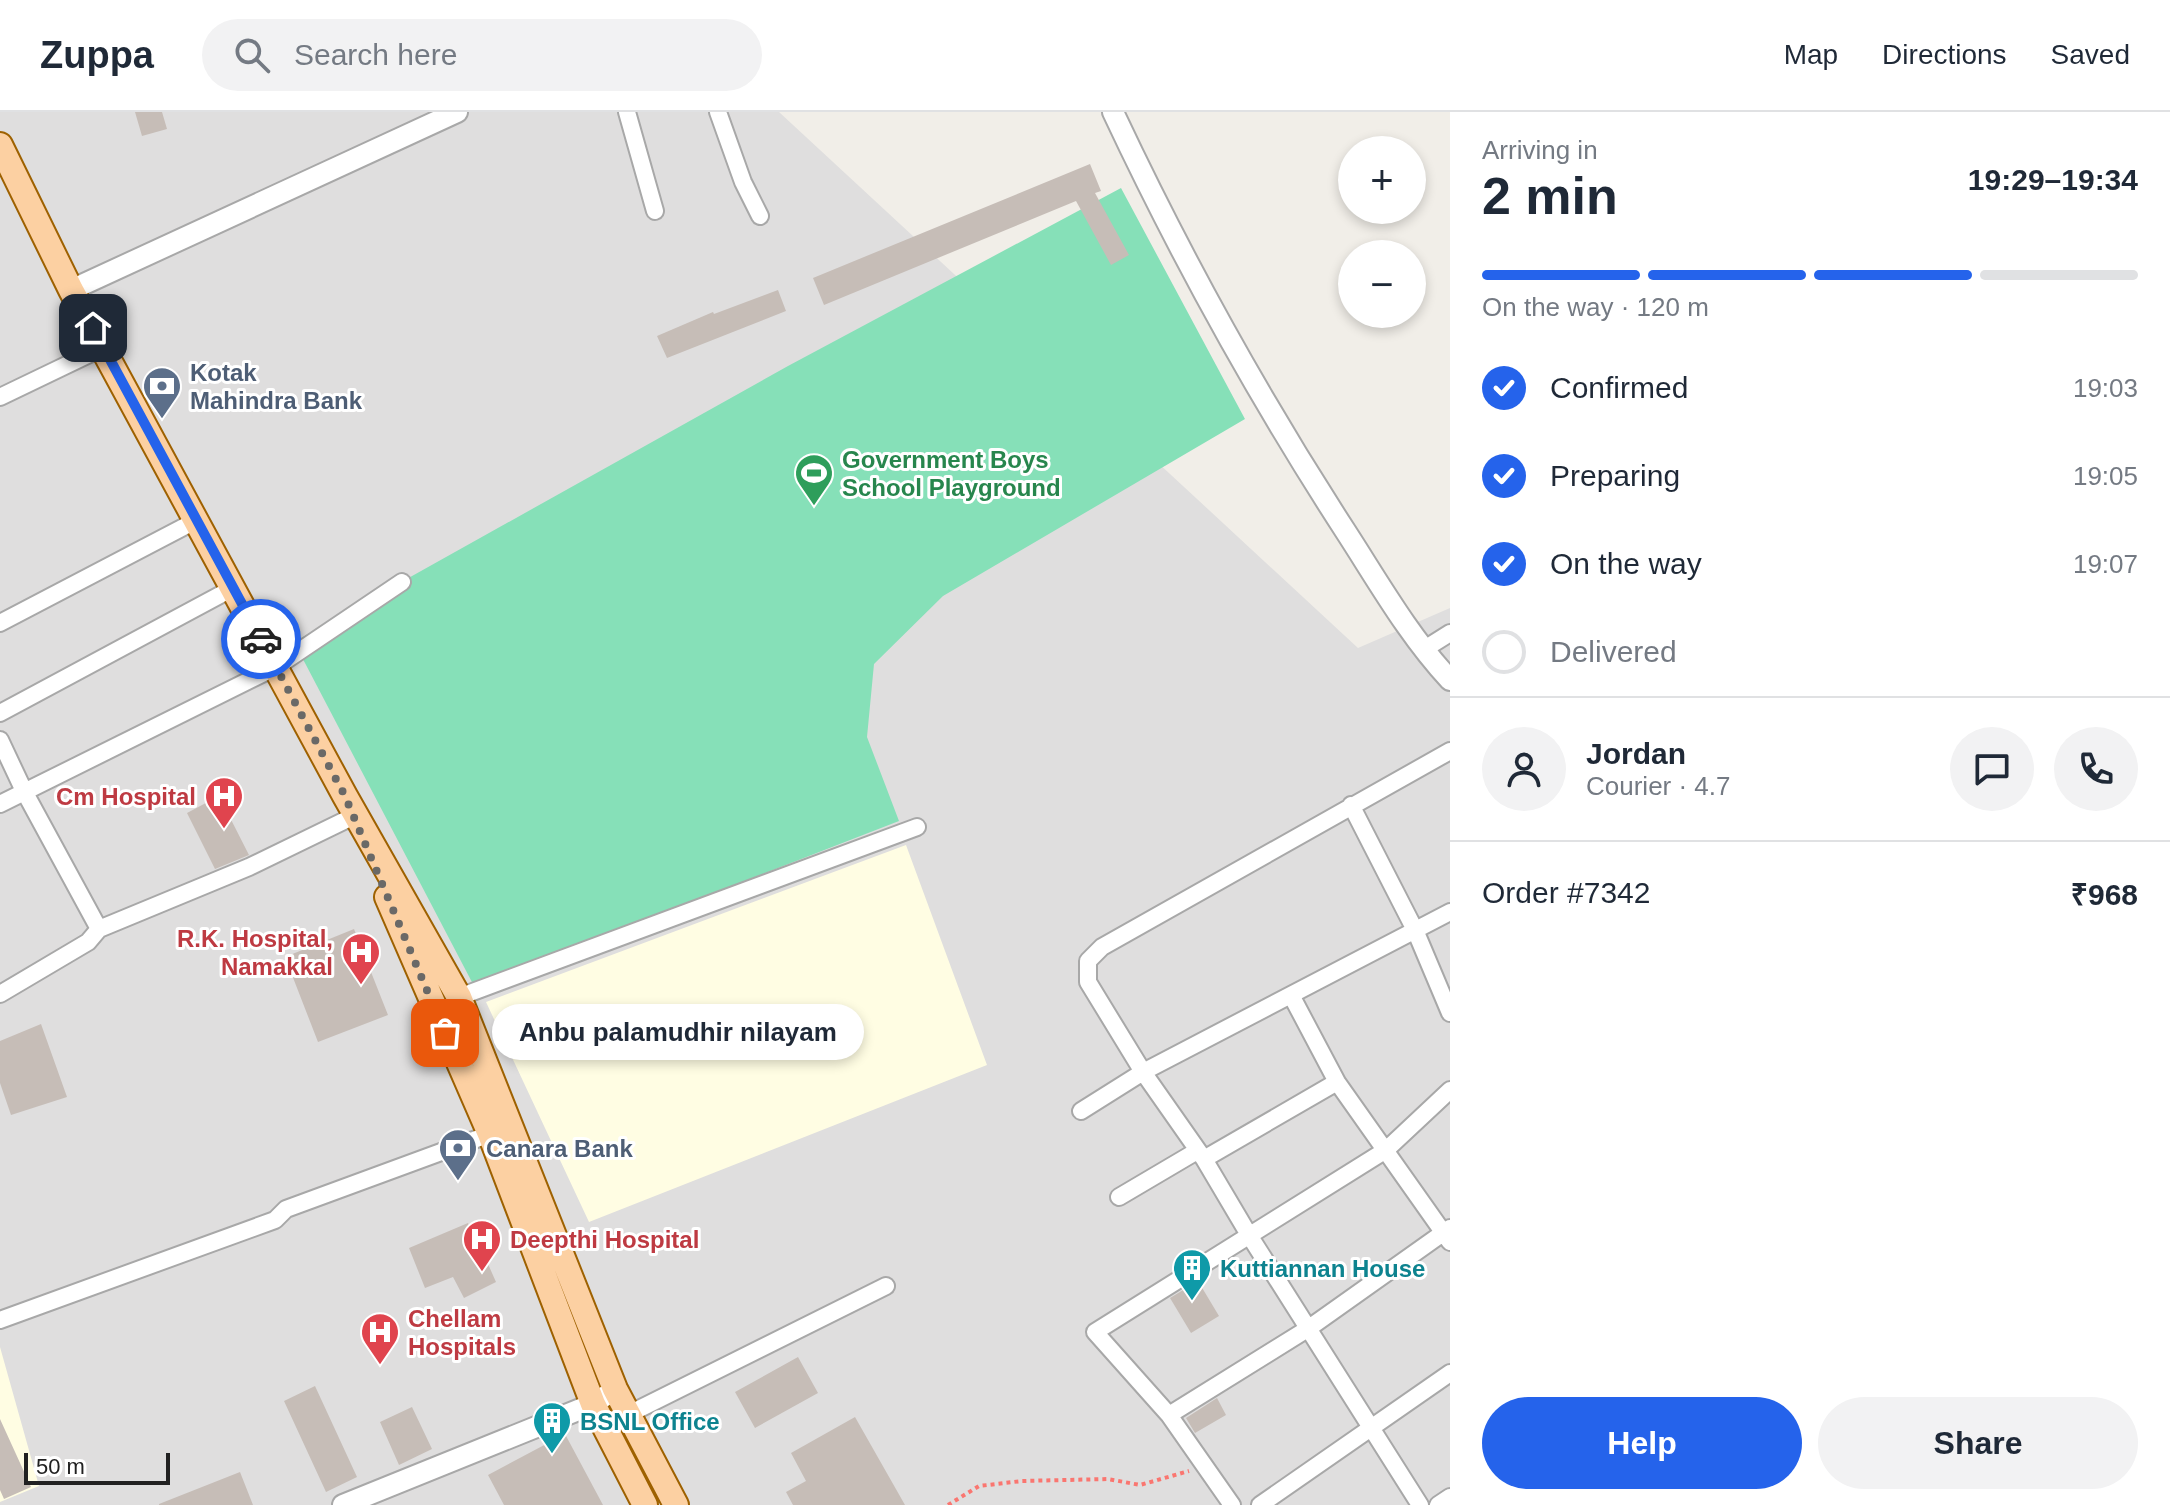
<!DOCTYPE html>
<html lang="en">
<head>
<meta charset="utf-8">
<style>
  :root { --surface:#fff; --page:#f2f2f3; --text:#1f2937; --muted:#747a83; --line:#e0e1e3; --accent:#2563eb }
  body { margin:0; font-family:Arial,sans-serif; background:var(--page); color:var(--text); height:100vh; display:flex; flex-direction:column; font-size:30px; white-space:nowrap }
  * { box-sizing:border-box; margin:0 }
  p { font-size:26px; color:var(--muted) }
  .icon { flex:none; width:44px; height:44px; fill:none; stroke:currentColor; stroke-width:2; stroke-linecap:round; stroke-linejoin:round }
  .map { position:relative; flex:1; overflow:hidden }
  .side { display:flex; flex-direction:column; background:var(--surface); width:720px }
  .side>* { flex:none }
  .fabs { position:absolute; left:1338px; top:24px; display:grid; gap:16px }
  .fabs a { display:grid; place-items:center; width:88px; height:88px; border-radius:50%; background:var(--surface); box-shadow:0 4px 12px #0003; font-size:40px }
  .scale { position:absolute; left:24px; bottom:20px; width:146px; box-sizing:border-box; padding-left:8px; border:4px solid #212121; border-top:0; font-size:22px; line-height:28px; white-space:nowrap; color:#212121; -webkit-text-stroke:6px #fff; paint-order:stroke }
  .pin { position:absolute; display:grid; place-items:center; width:68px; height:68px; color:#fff; margin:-34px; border-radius:16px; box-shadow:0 4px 12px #0006 }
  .courier { position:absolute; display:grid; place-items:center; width:80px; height:80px; margin:-40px; border:6px solid #2563eb; border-radius:50%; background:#fff; color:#222; box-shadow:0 2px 10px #0007 }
  .bubble { position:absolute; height:56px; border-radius:28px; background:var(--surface); box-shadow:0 4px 12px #0003; font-size:26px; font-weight:700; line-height:56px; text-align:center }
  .overview em { font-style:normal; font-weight:700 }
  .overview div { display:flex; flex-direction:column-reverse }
  .overview { display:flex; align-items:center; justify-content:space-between; height:136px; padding:0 32px }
  h1 { font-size:52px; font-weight:700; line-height:60px }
  .bar { display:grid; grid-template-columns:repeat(4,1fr); gap:12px 8px; align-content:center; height:96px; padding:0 32px }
  .bar i { height:10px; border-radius:6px; background:var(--line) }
  .bar .on { background:var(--accent) }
  .bar p { grid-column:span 4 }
  .line { display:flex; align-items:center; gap:20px; padding:0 32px; border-top:2px solid var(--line) }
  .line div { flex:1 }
  .round { display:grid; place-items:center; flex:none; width:84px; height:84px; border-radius:42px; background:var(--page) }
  ol { padding:0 32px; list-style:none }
  li { display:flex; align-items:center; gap:24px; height:88px }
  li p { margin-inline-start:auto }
  li .icon { padding:8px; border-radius:50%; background:var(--accent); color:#fff; stroke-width:4 }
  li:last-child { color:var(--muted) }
  li i { width:44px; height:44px; border:4px solid var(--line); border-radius:50% }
  .primary-button { display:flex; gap:16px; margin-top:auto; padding:16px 32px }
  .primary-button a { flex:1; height:92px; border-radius:48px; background:var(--accent); color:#fff; font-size:32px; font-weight:700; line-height:92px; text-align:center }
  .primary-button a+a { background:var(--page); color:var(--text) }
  header { display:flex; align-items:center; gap:48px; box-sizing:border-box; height:112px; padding:0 40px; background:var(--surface); border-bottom:2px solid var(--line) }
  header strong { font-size:38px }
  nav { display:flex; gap:44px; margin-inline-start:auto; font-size:28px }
  .search { width:560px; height:72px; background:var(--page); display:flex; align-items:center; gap:20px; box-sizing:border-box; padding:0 28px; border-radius:44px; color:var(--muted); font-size:30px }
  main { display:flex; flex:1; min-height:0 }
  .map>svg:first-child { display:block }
  .residential { fill:#dfdede }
  .education { fill:#fffde3 }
  .pitch { fill:#86e0b8 }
  .building { fill:#c6bdb7 }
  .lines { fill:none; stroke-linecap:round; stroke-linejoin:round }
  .minor-casing { stroke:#a8a8a8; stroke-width:20 }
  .tertiary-casing { stroke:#a8a8a8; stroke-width:24 }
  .primary-casing { stroke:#9e6100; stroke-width:28 }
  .path { stroke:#fa7670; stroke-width:4; stroke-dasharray:4 4; stroke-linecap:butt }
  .minor { stroke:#fff; stroke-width:16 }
  .tertiary { stroke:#fff; stroke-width:20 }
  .primary { stroke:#fcd0a2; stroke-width:24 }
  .done { stroke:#6a6967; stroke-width:8; stroke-dasharray:0 14.4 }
  .route { stroke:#2563eb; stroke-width:10 }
  .labels { text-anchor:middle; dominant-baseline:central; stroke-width:6; stroke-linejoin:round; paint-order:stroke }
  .service-label { font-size:24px; font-weight:bold; fill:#4e5e75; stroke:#fff; text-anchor:start }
  .leisure-label { font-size:24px; font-weight:bold; fill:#27864d; stroke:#fff; text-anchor:start }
  .health-label { font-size:24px; font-weight:bold; fill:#be3a42; stroke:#fff; text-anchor:end }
  .culture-label { font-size:24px; font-weight:bold; fill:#0d838f; stroke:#fff; text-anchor:start }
</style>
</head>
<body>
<header>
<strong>Zuppa</strong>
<div class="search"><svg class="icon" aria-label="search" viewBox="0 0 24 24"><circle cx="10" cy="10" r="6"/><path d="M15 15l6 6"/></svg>Search here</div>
<nav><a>Map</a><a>Directions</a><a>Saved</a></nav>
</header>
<main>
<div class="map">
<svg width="1450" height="1393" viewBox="0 0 1450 1393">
  <rect width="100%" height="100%" fill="#f1eee8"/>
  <path class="residential" d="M 0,0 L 779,0 L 1358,536 L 1450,496 L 1450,1393 L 0,1393 Z"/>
  <path class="education" d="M 906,733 L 987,953 L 589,1110 L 486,890 Z
    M 0,1235 L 39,1374 L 0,1390 Z"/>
  <path class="pitch" d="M 1121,76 L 1245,307 L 943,484 L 874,552 L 867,625 L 899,709 L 474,874 L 294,530 L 788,254 Z"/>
  <path class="building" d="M 135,0 L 162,0 L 167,17 L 142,24 Z
    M 1090,52 L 1101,79 L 1095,81 L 1129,143 L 1111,153 L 1076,89 L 824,193 L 813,166 Z
    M 778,178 L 786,199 L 667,246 L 657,224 L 713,200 L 714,202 Z
    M 219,684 L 249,743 L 215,757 L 187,701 Z
    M 354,817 L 388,903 L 318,930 L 285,845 Z
    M 41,912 L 67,985 L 11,1003 L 0,971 L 0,929 Z
    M 468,1111 L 485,1153 L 488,1152 L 496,1170 L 464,1186 L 453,1165 L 425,1176 L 409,1136 Z
    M 1198,1169 L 1219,1204 L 1191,1221 L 1170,1186 Z
    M 798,1245 L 818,1281 L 755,1316 L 735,1280 Z
    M 315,1274 L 357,1365 L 326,1380 L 284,1289 Z
    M 1217,1286 L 1226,1303 L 1195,1321 L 1186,1306 Z
    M 412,1295 L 432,1337 L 399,1353 L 380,1310 Z
    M 855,1305 L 905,1393 L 793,1393 L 786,1380 L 806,1369 L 791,1341 Z
    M 0,1307 L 31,1375 L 4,1387 L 0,1378 Z
    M 565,1322 L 603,1393 L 504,1393 L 488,1363 Z
    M 240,1360 L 253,1393 L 159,1393 L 159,1392 Z"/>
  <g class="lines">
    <g class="minor-casing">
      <path id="minor" d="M 627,0 L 655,99
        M 718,0 L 743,70 L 760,104
        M 0,285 L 104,235
        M 0,511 L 197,408
        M 1423,538 L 1450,521
        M 0,601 L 233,476
        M 0,628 L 24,679 L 99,817
        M 0,692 L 276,555 L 402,470
        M 1351,693 L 1415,818 L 1450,901
        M 0,882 L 88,830 L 99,817 L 249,755 L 354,704
        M 1291,883 L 1337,970 L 1450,1130
        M 459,885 L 917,715
        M 1081,999 L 1143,960 L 1450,800
        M 1204,1047 L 1337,970
        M 1119,1085 L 1197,1039
        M 0,1208 L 275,1108 L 286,1097 L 490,1022
        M 627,1303 L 886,1174
        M 1169,1303 L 1309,1216 L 1450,1116
        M 1232,1393 L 1169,1303 L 1095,1220 L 1386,1038 L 1450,978
        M 1260,1393 L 1450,1261
        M 1420,1393 L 1249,1123 L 1204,1047 L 1143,960 L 1088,870 L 1088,849 L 1102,835 L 1450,639
        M 1438,1393 L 1450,1385"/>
    </g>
    <g class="tertiary-casing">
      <path id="tertiary" d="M 1113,0 C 1181,145 1259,286 1346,420 C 1379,471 1409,524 1450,568
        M 71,178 L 457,0
        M 343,1393 L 593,1292 L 605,1284"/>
    </g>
    <g class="primary-casing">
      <path id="primary" d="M 0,33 L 71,178 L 345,684 L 459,885 L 615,1277 L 676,1393
        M 387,785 L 490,1022 L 593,1292 L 645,1393"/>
    </g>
    <path class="path" d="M 948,1393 L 979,1374 L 1022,1369 L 1108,1367 L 1140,1373 L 1189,1359"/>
    <use href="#minor" class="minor"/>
    <use href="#tertiary" class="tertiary"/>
    <use href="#primary" class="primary"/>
  </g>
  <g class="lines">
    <path class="done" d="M 261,527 L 345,684 L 445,921"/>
    <path class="route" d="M 93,216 L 261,527"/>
  </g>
  <defs>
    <g id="bank-pin" transform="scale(2)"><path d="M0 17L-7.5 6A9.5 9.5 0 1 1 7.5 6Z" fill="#5c6f8a" stroke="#fff"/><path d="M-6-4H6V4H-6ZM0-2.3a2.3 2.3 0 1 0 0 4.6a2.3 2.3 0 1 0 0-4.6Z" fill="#fff"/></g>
    <g id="stadium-pin" transform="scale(2)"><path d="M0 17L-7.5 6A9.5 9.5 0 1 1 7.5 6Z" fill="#2e9e5b" stroke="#fff"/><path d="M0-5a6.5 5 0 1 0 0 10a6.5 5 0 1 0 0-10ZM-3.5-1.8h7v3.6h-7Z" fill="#fff"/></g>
    <g id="hospital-pin" transform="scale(2)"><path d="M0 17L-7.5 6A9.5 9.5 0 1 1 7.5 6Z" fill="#e0444e" stroke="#fff"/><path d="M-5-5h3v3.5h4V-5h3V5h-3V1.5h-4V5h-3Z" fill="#fff"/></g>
    <g id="building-pin" transform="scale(2)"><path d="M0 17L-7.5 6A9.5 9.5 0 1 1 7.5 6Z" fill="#0f9aa8" stroke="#fff"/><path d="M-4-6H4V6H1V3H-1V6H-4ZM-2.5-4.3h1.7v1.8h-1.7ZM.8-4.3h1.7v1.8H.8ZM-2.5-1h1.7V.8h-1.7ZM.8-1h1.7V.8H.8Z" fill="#fff"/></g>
  </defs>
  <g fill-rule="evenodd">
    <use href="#bank-pin" x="162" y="274"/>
    <use href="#stadium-pin" x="814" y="361"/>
    <use href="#hospital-pin" x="224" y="684"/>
    <use href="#hospital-pin" x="361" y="840"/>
    <use href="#bank-pin" x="458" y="1036"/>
    <use href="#hospital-pin" x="482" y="1127"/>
    <use href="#building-pin" x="1192" y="1156"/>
    <use href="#hospital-pin" x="380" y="1220"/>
    <use href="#building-pin" x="552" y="1309"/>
  </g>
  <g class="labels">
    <g class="service-label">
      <text x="190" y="260">Kotak<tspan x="190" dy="28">Mahindra Bank</tspan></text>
      <text x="486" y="1036">Canara Bank</text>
    </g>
    <g class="leisure-label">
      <text x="842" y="347">Government Boys<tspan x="842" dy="28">School Playground</tspan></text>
    </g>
    <g class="health-label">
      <text x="196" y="684">Cm Hospital</text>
      <text x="333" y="826">R.K. Hospital,<tspan x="333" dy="28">Namakkal</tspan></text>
      <text x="510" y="1127" text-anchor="start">Deepthi Hospital</text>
      <text x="408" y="1206" text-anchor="start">Chellam<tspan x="408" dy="28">Hospitals</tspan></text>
    </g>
    <g class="culture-label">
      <text x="1220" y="1156">Kuttiannan House</text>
      <text x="580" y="1309">BSNL Office</text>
    </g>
  </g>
</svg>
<div class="fabs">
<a>+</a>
<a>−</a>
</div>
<div class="scale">50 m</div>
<div class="pin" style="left:445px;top:921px;background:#ea580c"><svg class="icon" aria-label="bag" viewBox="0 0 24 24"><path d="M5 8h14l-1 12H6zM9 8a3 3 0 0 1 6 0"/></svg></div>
<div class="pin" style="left:93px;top:216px;background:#1f2937"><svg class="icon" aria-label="home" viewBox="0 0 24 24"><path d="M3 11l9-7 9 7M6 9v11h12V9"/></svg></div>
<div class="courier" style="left:261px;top:527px"><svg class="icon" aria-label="car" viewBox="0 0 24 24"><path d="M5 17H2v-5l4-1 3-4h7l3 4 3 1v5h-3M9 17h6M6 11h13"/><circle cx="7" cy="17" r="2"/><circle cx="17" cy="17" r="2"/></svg></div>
<div class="bubble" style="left:492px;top:892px;width:372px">Anbu palamudhir nilayam</div>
</div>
<section class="side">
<div class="overview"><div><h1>2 min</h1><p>Arriving in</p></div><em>19:29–19:34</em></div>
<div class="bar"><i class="on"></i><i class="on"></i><i class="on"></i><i></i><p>On the way · 120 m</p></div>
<ol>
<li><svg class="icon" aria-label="check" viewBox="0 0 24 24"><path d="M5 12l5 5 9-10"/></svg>Confirmed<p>19:03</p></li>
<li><svg class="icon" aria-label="check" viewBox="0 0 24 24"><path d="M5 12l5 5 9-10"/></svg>Preparing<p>19:05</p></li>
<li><svg class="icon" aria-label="check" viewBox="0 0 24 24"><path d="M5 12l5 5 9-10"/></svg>On the way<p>19:07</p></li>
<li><i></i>Delivered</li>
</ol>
<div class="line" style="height:144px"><a class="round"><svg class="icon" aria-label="person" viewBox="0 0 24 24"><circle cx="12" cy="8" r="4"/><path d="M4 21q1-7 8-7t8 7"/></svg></a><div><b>Jordan</b><p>Courier · 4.7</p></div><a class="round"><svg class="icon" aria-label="chat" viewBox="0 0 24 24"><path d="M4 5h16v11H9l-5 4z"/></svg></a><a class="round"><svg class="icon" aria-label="phone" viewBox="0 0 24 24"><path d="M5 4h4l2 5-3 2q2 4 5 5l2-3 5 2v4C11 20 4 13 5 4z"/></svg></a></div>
<div class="line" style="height:104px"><div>Order #7342</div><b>₹968</b></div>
<div class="primary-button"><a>Help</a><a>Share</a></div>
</section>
</main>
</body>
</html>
